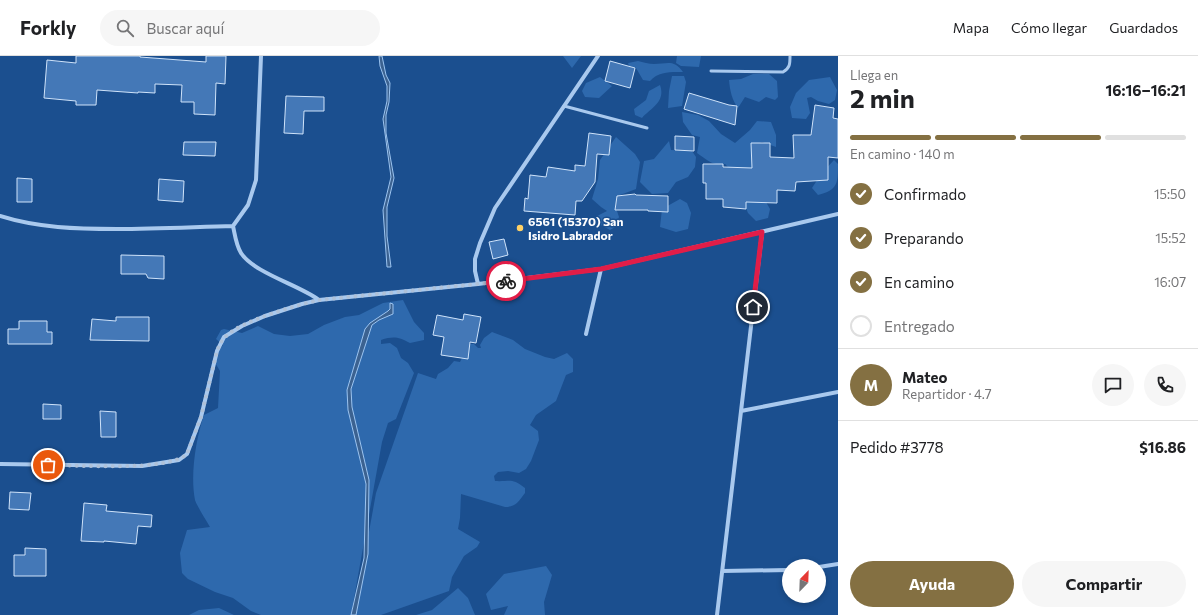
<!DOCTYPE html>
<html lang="es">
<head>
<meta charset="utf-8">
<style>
  :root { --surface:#fff; --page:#f6f6f6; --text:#202124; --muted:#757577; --line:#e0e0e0; --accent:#847042 }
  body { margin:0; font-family:Commissioner,sans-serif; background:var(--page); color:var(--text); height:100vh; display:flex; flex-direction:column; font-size:15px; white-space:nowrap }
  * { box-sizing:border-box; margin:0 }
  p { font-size:13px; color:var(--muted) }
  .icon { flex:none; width:22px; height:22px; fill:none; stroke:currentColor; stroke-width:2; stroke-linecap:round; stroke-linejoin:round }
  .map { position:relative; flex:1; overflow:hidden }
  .side { display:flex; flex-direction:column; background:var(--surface); width:360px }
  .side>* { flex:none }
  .needle { width:26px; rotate:23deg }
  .fabs { position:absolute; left:782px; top:503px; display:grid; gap:8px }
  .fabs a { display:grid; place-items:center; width:44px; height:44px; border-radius:50%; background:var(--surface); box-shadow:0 2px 6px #0003; font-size:20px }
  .pin { position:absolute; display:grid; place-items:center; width:34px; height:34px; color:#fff; margin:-17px; border:2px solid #fff; border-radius:50%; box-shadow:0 1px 4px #0007 }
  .courier { position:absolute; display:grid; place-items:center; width:40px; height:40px; margin:-20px; border:3px solid #e11d48; border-radius:50%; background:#fff; color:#222; box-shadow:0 1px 5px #0007 }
  .summary em { font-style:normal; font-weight:700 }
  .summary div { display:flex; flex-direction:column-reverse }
  .summary { display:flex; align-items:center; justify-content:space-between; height:68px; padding:0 12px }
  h1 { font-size:26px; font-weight:700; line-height:30px }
  .bar { display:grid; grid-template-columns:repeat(4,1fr); gap:6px 4px; align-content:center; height:48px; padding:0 12px }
  .bar i { height:5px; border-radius:3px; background:var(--line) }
  .bar .on { background:var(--accent) }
  .bar p { grid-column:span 4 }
  .line { display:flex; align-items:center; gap:10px; padding:0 12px; border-top:1px solid var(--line) }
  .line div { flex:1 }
  .round { display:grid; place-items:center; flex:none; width:42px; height:42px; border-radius:21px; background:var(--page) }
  ol { padding:0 12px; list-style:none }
  li { display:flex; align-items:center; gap:12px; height:44px }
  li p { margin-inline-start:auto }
  li .icon { padding:4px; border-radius:50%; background:var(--accent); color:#fff; stroke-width:4 }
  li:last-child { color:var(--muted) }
  li i { width:22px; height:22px; border:2px solid var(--line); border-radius:50% }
  .cta { display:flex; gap:8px; margin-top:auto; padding:8px 12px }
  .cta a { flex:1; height:46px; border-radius:24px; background:var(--accent); color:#fff; font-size:16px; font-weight:700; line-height:46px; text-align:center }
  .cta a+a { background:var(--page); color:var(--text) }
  header { display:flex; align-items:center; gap:24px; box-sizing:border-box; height:56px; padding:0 20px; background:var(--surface); border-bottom:1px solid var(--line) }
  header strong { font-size:19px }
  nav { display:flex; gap:22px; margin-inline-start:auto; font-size:14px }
  .search { width:280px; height:36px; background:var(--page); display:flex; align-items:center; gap:10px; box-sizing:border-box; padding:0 14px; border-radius:22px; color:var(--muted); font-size:15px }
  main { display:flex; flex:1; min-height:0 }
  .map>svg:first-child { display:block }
  .green { fill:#2e69ad }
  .water { fill:#3c6290; stroke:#9cc4f0 }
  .building { fill:#4478b7; stroke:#cfe3fa }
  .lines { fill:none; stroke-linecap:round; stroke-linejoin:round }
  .service { stroke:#a9c9ee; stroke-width:3 }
  .minor { stroke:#a9c9ee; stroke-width:4 }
  .done { stroke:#afc1d8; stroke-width:4; stroke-dasharray:0 7.2 }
  .route { stroke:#e11d48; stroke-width:5 }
  .poi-dot { fill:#ffd166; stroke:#1b4f8f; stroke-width:1.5 }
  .labels { text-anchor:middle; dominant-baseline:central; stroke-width:3; stroke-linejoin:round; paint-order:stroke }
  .poi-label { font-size:12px; font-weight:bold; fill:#fff; stroke:#1b4f8f; text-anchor:start }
</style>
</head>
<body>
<header>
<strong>Forkly</strong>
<div class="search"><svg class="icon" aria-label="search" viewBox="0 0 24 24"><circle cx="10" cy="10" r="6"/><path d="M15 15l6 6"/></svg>Buscar aquí</div>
<nav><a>Mapa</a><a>Cómo llegar</a><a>Guardados</a></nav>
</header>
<main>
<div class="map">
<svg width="838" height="559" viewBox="0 0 838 559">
  <rect width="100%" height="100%" fill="#1b4f8f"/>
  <path class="green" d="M 563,0 L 581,0 L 572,12 Z
    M 677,0 L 701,0 L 699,11 L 681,10 L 676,7 Z
    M 638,5 C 643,6 649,8 654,8 C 667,8 674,3 683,16 C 671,16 659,15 650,25 L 643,24 L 636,12 L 629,10 L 628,7 Z
    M 753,18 L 769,18 L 777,25 L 778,41 L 775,44 L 766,41 L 759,46 L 745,41 L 738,52 C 732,44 730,35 729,24 L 741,23 Z
    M 672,20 L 684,20 L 686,26 L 682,50 L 668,52 L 669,35 Z
    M 600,21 L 612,30 L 599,42 L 585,41 L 582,35 L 586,27 Z
    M 830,21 L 837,34 L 835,44 L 829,48 L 818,45 L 811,41 L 807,42 L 810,57 L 806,63 L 792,62 L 790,51 L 796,37 L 809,24 Z
    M 660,29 C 666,46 651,52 642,62 L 635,59 L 634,53 L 646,44 L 649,35 Z
    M 682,56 L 698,59 L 709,65 L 721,78 L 735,87 L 750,74 L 757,65 L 771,66 L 776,79 L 776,91 L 762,86 L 752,90 L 768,110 L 736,119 L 725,108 C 713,110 707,104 697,97 L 700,81 L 692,79 L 683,66 Z
    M 616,81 L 635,98 L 640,106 L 636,133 L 620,139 L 615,149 L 619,161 L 615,171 L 610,174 L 601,169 L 597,160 L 607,155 L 601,151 L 592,143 L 598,123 L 600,104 Z
    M 669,85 L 671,94 L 692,95 L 696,101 L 695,111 L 688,121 L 676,126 L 668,137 L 652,138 L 640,126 L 644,105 L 654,103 Z
    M 834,104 L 838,108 C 838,127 838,134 818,139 L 812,132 L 821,118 Z
    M 680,143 L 687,147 L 691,157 L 688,173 L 676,176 L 660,171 L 662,153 Z
    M 743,145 L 766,146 L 770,153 L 768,162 L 756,165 L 748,157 Z
    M 403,244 L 414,266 L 424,277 L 424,284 L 410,287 C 398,281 394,280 381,284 L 381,288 L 390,287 L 397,292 L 401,302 L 408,307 L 414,317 L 396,363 L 388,367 L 382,386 L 351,559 L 261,559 L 251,555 L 233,542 L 215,536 L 188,523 L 182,517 L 180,497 L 187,474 L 210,471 C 207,466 196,448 195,444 C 190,419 196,382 204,359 L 218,352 L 220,315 L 214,305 L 216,298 L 223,289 L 216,283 L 221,274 L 224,273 L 242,277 L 258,270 L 274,278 L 290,280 L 308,278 L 324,269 L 345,261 L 359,259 L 383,247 Z
    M 492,276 L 513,284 L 525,293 L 545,301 L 554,303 L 567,297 L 573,303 L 573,316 L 566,319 L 556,345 L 536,359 L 530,369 L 538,375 L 539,384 L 531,405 L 526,413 L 519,417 L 508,415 L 498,416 L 494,420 L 495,425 C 510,426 511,421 525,432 L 525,437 C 519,445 516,451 505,451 L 461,438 L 460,462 L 458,473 L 480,486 L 477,491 L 464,500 L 452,521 L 449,535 L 381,559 L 354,559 L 376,437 L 418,317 L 436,323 L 438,318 L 448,312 L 454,305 L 460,306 L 469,288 L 474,288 L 478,292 L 481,292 L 480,289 L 484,282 Z
    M 546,510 L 552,519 L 544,546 L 545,559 L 504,559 L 508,550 L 491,554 L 486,538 L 504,518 Z
    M 458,532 L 468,542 L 475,559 L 416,559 L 432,554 Z
    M 219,552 L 234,559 L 189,559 L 199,554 Z"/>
  <path class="water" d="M 379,0 L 382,0 L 386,19 L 390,27 L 389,46 L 386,59 L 386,77 L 394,122 L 387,151 L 387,180 L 391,211 L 387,211 L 383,154 L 391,121 L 383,63 L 387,45 L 387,30 L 380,10 Z
    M 390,247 L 393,248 L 393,258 L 379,264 L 372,269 L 351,333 L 352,351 L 369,424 L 368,498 L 356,559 L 351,559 L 364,502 L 366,428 L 348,354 L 347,334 L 365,273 L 370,267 L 388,255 L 390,253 Z"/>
  <path class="building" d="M 76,0 L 140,0 L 140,1 L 206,6 L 206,0 L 226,0 L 225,28 L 216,27 L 215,59 L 194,58 L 194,46 L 181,46 L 182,29 L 155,28 L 155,37 L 138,36 L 138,37 L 97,34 L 96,49 L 76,49 L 76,45 L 44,42 L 47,4 L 76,7 Z
    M 610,5 L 635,12 L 630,32 L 605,25 Z
    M 689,37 L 729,49 L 737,50 L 735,69 L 684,53 Z
    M 286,40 L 324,41 L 324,55 L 304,55 L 303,78 L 284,77 Z
    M 815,49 L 834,52 L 833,62 L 838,63 L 838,102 L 828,101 L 828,124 L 796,126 L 795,135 L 777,134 L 777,147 L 746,146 L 746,153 L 723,151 L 723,143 L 706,143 L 706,127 L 703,127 L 703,108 L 723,108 L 723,111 L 752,112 L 751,87 L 770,87 L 770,101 L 794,102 L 793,79 L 811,79 Z
    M 589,77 L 611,80 L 609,99 L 597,98 L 595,126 L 582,145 L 576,145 L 575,159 L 524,155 L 525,142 L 528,143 L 530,119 L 546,121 L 548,111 L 575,115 L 575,109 L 585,110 Z
    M 675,80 L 694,81 L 694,95 L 675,94 Z
    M 184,86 L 216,86 L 215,100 L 183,99 Z
    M 17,122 L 32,123 L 32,146 L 17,146 Z
    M 159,123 L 184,125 L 183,146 L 158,144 Z
    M 635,138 L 636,139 L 668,140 L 668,156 L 648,155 L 648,154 L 615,154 L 617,140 Z
    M 504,183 L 508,199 L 493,203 L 489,186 Z
    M 121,199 L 164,200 L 164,223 L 148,222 L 146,218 L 121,218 Z
    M 464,258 L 481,261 L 476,287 L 470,286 L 468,303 L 441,299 L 444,281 L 433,279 L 437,259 L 463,264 Z
    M 116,261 L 149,261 L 149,285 L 90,284 L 92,263 L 116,265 Z
    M 19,265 L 47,265 L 47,276 L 52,276 L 52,288 L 8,288 L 8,273 L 19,273 Z
    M 43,348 L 61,349 L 61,363 L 43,363 Z
    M 100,355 L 116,356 L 116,381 L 101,381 Z
    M 10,436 L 31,437 L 29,454 L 9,453 Z
    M 84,447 L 107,449 L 106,455 L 152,459 L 151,471 L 138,470 L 136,488 L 104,485 L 104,486 L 81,485 Z
    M 25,492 L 46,493 L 46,520 L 14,520 L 14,499 L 25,499 Z"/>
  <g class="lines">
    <path class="service" d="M 711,15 L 783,16 C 790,12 790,8 790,0
      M 564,50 L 647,72"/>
    <path class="minor" d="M 261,0 L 256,124 L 248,149 L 233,170 C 235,179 236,189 241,197 C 254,217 299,229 319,244
      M 0,160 C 38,172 77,173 117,173 C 156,173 194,171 233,170
      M 478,228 L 475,215 L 475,203 L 480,187 L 495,152 L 598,0
      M 586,278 L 601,213
      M 741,355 L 838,336
      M 0,408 L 142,410 L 179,404 L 187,398 L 201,361 L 217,295 L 224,281 L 242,270 L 265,260 L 302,248 L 319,244 L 478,228 L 601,213 L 838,158
      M 819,511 L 838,508
      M 722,515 L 789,514
      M 717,559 L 762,177"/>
  </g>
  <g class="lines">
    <path class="done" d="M 48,409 C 77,409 167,416 187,398 L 201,361 L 217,295 C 219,290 221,285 225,281 C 240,265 297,249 319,244 L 506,225"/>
    <path class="route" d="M 506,225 L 601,213 L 762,176 L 753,251"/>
  </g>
  <circle class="poi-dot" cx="520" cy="172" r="4"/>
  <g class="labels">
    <g class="poi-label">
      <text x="528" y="165">6561 (15370) San<tspan x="528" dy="14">Isidro Labrador</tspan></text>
    </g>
  </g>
</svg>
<div class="fabs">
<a><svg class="needle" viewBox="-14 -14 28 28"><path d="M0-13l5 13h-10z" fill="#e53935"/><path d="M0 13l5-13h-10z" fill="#757577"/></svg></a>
</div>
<div class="pin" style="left:48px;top:409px;background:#ea580c"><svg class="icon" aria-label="bag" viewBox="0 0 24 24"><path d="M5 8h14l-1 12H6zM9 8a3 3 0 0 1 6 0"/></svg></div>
<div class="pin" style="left:753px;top:251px;background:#1f2937"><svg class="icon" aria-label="home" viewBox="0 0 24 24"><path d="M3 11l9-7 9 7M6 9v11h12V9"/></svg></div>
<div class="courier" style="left:506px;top:225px"><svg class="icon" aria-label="bike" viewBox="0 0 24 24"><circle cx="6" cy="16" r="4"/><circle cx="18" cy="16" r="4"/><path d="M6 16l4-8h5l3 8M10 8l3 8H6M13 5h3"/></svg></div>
</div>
<section class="side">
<div class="summary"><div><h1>2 min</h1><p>Llega en</p></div><em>16:16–16:21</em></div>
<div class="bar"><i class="on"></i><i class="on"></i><i class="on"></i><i></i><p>En camino · 140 m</p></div>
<ol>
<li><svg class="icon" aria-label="check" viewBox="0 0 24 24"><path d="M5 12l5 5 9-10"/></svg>Confirmado<p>15:50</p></li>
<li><svg class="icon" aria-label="check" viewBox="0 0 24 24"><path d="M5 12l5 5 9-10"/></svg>Preparando<p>15:52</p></li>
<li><svg class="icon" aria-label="check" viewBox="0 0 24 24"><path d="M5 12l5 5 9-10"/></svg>En camino<p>16:07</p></li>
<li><i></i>Entregado</li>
</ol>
<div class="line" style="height:72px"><b class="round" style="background:var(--accent);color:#fff">M</b><div><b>Mateo</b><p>Repartidor · 4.7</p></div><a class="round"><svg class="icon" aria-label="chat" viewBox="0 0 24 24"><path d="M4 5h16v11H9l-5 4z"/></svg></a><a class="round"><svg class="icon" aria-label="phone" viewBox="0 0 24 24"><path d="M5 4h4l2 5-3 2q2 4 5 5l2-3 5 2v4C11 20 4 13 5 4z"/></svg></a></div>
<div class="line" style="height:52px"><div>Pedido #3778</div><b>$16.86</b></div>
<div class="cta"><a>Ayuda</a><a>Compartir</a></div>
</section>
</main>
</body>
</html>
